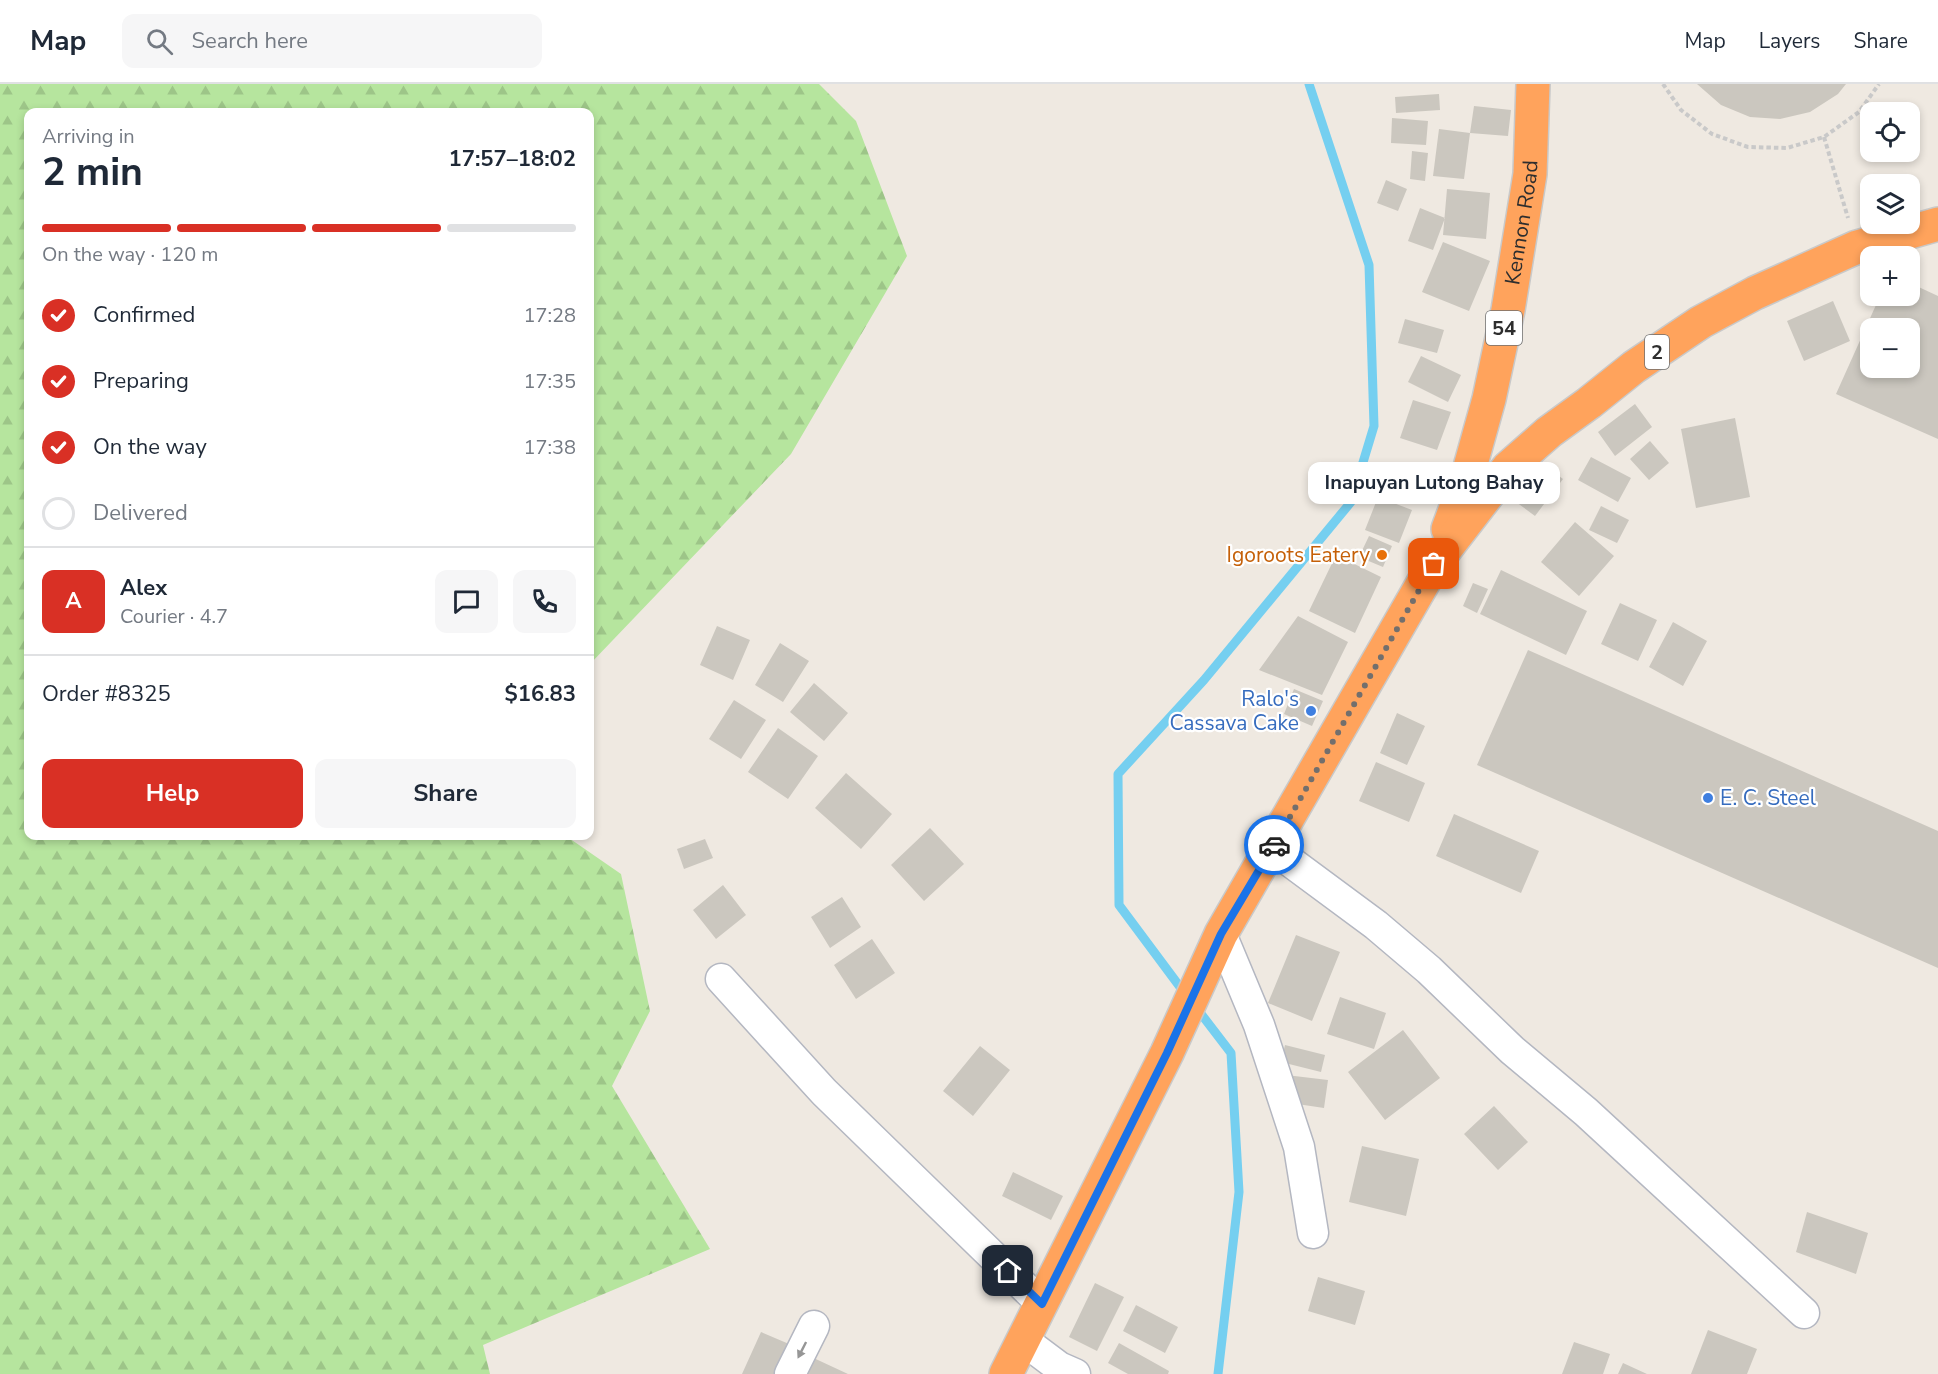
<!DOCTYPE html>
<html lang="en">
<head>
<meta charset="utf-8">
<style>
  :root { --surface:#fff; --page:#f6f6f7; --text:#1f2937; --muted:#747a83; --line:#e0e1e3; --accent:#d93025 }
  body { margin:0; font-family:"Nunito Sans",sans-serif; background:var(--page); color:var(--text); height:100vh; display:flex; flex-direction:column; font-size:22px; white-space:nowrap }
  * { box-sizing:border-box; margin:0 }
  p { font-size:20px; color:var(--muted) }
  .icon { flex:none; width:33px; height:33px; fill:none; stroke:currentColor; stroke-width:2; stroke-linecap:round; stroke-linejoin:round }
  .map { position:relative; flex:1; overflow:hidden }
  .sheet { position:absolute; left:24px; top:24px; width:570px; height:732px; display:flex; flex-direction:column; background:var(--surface); border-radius:12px; box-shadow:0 3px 9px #0003 }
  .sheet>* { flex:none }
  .controls { position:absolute; left:1860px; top:18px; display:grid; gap:12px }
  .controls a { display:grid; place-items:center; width:60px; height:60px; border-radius:12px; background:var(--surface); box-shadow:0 3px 9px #0003; font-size:30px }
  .pin { position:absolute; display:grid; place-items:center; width:51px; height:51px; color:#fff; margin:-26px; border-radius:12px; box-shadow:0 3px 9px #0006 }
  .courier { position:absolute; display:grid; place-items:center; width:60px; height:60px; margin:-30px; border:4px solid #1a73e8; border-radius:50%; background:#fff; color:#222; box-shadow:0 2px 8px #0007 }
  .bubble { position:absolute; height:42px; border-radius:12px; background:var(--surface); box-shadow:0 3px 9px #0003; font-size:20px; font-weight:700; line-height:42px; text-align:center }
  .head em { font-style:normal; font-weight:700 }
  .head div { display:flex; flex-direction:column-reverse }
  .head { display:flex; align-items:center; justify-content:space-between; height:102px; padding:0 18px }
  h1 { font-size:39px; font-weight:700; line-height:45px }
  .bar { display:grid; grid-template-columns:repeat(4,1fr); gap:9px 6px; align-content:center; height:72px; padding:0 18px }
  .bar i { height:8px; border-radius:4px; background:var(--line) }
  .bar .active { background:var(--accent) }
  .bar p { grid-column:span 4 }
  .line { display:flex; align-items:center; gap:15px; padding:0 18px; border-top:2px solid var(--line) }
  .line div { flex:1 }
  .round { display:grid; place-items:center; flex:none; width:63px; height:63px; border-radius:12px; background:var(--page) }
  ol { padding:0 18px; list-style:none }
  li { display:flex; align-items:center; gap:18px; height:66px }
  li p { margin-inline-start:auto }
  li .icon { padding:6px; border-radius:50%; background:var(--accent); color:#fff; stroke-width:4 }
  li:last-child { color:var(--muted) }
  li i { width:33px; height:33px; border:3px solid var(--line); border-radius:50% }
  .action { display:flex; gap:12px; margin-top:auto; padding:12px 18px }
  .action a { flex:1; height:69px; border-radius:12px; background:var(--accent); color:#fff; font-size:24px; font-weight:700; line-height:69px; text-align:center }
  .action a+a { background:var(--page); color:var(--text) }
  header { display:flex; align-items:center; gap:36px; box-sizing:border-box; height:84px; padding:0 30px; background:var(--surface); border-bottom:2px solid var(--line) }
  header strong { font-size:28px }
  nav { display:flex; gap:33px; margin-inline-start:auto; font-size:21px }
  .search { width:420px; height:54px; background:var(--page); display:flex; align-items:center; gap:15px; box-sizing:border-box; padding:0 21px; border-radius:12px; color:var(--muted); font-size:22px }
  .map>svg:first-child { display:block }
  .forest { fill:url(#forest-firs) }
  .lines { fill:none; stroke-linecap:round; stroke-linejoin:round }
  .stream { stroke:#75cff0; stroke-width:9 }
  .building { fill:#cbc7bf; fill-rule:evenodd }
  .minor-casing { stroke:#b4b7c1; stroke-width:33 }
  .highway-casing { stroke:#c9c9c9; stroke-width:36 }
  .path { stroke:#c9c9c9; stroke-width:4; stroke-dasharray:4.5 3; stroke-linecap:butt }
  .minor { stroke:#fff; stroke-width:30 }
  .highway { stroke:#ffa35c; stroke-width:33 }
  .oneway { fill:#969696 }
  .done { stroke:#726f6d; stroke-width:6; stroke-dasharray:0 10.8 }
  .route { stroke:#1a73e8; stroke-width:8 }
  .food-dot { fill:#e8710a; stroke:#fff; stroke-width:2 }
  .shop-dot { fill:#3f7fe0; stroke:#fff; stroke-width:2 }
  .labels { text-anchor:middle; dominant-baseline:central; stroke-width:4.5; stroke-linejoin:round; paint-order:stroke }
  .shield { fill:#fff; stroke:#6d6d6d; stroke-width:1.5 }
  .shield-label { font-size:20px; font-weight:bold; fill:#2e2e2e }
  .street-label { font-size:21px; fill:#2e2e2e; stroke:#fff }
  .food-label { font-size:21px; fill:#c56008; stroke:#fff; text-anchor:end }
  .shop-label { font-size:21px; fill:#366cbe; stroke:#fff; text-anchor:end }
</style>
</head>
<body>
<header>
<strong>Map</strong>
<div class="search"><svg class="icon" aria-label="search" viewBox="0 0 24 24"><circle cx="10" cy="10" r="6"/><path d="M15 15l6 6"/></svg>Search here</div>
<nav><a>Map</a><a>Layers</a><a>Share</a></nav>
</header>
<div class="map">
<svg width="1938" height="1290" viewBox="0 0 1938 1290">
  <defs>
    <pattern id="forest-firs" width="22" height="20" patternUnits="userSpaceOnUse" patternTransform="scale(1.5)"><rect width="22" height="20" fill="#b6e59e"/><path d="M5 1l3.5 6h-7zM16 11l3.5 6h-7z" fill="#9dc588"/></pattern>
  </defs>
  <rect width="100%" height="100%" fill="#efe9e1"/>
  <path class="forest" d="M 0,0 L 819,0 L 856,37 L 907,172 L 791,370 L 590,580 L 590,28 L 28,28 L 28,752 L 566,752 L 621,790 L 650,927 L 612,1002 L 710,1165 L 483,1261 L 490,1290 L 0,1290 Z"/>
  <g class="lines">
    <path class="stream" d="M 1186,911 L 1119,821 L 1118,690 L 1204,596 L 1351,418 L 1374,342 L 1369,181 L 1309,0
      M 1195,922 L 1231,969 L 1239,1108 L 1218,1290"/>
  </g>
  <path class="building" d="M 1697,0 L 1846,0 L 1838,10 L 1810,28 L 1780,35 L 1750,33 L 1721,21 Z
    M 1439,10 L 1440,26 L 1396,29 L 1395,13 Z
    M 1474,22 L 1511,26 L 1508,52 L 1470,49 L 1464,95 L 1433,92 L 1439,45 L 1470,49 Z
    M 1392,34 L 1428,37 L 1426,61 L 1391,59 Z
    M 1412,67 L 1428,69 L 1425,97 L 1410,95 Z
    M 1386,96 L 1407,105 L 1398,127 L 1377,119 Z
    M 1447,105 L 1490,109 L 1486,155 L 1443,151 Z
    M 1420,124 L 1445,134 L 1433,166 L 1408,157 Z
    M 1443,158 L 1490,177 L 1469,227 L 1422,208 Z
    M 1910,199 L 1938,212 L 1938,355 L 1836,310 L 1880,212 L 1910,212 ZM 1870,244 L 1910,244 L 1910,284 L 1870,284 Z
    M 1833,217 L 1850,257 L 1804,277 L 1787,237 Z
    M 1405,235 L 1444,246 L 1437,269 L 1398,259 Z
    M 1421,272 L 1461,291 L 1448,318 L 1408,298 Z
    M 1413,316 L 1451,328 L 1437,366 L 1400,354 Z
    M 1635,320 L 1652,343 L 1615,372 L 1598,348 Z
    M 1735,334 L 1750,413 L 1696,424 L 1681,345 Z
    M 1650,357 L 1669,379 L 1649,396 L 1630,375 Z
    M 1591,373 L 1631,394 L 1618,418 L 1578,396 Z
    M 1543,380 L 1563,395 L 1535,432 L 1516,418 Z
    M 1378,413 L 1412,426 L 1399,459 L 1365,446 Z
    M 1601,422 L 1629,436 L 1617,459 L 1589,446 Z
    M 1575,438 L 1614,472 L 1579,512 L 1541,478 Z
    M 1369,452 L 1392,462 L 1383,483 L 1359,473 Z
    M 1336,471 L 1381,493 L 1355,549 L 1309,527 Z
    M 1501,486 L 1587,527 L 1566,571 L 1480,530 Z
    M 1473,499 L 1488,505 L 1477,529 L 1463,522 Z
    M 1620,519 L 1657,536 L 1638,577 L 1601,560 Z
    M 1298,532 L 1348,558 L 1322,611 L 1259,586 Z
    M 1673,538 L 1707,557 L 1683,602 L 1649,583 Z
    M 717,542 L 750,556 L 733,596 L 700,581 Z
    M 780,559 L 809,577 L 783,618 L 755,601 Z
    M 1528,566 L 1938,747 L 1938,884 L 1477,681 Z
    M 814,599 L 848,629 L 824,657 L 790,628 Z
    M 1294,605 L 1323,617 L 1312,642 L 1284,630 Z
    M 734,616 L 766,636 L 741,675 L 709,655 Z
    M 1397,629 L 1425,642 L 1407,681 L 1380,669 Z
    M 778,644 L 818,672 L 788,715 L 748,688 Z
    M 1376,678 L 1425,699 L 1409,738 L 1359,717 Z
    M 846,689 L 892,730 L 861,765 L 815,724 Z
    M 1454,730 L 1539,767 L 1521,809 L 1436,772 Z
    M 930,744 L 964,780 L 924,817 L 891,781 Z
    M 705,755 L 713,774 L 684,785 L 677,765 Z
    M 723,801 L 746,831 L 716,855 L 693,826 Z
    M 842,813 L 861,843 L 830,864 L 811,833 Z
    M 1296,851 L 1340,868 L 1312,937 L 1268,919 Z
    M 872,855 L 895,889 L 856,915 L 834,881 Z
    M 1340,913 L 1386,929 L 1374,965 L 1327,950 Z
    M 1403,946 L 1440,994 L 1385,1036 L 1348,988 Z
    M 1285,961 L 1325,971 L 1321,988 L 1281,978 Z
    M 980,962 L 1010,986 L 973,1032 L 943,1007 Z
    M 1286,991 L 1328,996 L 1324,1024 L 1284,1018 Z
    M 1494,1022 L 1528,1058 L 1498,1086 L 1464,1050 Z
    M 1362,1062 L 1419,1075 L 1406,1132 L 1349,1118 Z
    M 1013,1088 L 1063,1112 L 1051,1136 L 1002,1112 Z
    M 1807,1128 L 1868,1149 L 1856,1190 L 1796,1168 Z
    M 1318,1193 L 1365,1207 L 1355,1241 L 1308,1227 Z
    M 1095,1199 L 1124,1213 L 1097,1267 L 1069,1253 Z
    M 1136,1221 L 1178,1243 L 1165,1269 L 1123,1247 Z
    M 1708,1246 L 1757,1265 L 1747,1290 L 1691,1290 Z
    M 761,1248 L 789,1260 L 776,1290 L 742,1290 Z
    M 1574,1258 L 1610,1270 L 1603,1290 L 1562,1290 Z
    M 1119,1259 L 1169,1287 L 1168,1290 L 1128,1290 L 1108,1279 Z
    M 805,1270 L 848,1290 L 795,1290 Z
    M 1623,1279 L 1647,1290 L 1618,1290 Z"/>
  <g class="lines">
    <g class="minor-casing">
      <path id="minor" d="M 1272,764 L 1376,841 L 1429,886 L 1512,966 L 1586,1028 L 1804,1229
        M 1221,850 L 1259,941 L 1299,1063 L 1313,1149
        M 721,895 L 824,1008 L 1042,1220
        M 1023,1256 L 1059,1283 L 1075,1290
        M 790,1290 L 814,1242"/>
    </g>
    <g class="highway-casing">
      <g id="highway">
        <path id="s1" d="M 1448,445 L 1467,394 L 1489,315 L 1508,226 L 1530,90 L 1533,0"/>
        <path d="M 1006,1290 L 1167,969 L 1221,850 L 1434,480 L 1508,384 L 1549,348 L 1589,319 L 1634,283 L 1701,238 L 1755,209 L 1857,163 L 1938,140"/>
      </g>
    </g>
    <path class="path" d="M 1663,0 L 1681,26 L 1712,50 L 1748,63 L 1787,64 L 1824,53 L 1859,28 L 1879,0
      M 1824,53 L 1848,134"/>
    <use href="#minor" class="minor"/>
    <use href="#highway" class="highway"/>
  </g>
  <defs><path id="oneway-solid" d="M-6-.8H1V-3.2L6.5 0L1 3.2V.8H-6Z" transform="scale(1.5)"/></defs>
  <use class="oneway" href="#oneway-solid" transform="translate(802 1266) rotate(117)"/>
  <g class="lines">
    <path class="done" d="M 1274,761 L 1434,480"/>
    <path class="route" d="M 1008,1187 L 1042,1220 L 1167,969 L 1221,850 L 1274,761"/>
  </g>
  <circle class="food-dot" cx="1382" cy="471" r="6"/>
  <g class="shop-dot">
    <circle cx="1311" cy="627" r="6"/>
    <circle cx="1708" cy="714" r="6"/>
  </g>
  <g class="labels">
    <g class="shield">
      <rect x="1486" y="227" width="36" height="34" rx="4.5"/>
      <rect x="1645" y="251" width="24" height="34" rx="4.5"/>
    </g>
    <g class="shield-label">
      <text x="1504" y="244">54</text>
      <text x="1657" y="268">2</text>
    </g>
    <g class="street-label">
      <text stroke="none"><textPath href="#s1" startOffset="316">Kennon Road</textPath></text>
    </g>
    <g class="food-label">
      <text x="1370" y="471">Igoroots Eatery</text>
    </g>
    <g class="shop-label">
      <text x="1299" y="615">Ralo's<tspan x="1299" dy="24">Cassava Cake</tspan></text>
      <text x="1720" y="714" text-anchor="start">E. C. Steel</text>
    </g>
  </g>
</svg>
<div class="controls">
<a><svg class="icon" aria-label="locate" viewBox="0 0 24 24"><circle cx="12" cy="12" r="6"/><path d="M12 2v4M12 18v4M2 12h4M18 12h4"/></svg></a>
<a><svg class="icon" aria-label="layers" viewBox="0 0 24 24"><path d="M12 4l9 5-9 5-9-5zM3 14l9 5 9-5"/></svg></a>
<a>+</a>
<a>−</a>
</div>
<div class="pin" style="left:1434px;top:480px;background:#ea580c"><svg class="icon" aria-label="bag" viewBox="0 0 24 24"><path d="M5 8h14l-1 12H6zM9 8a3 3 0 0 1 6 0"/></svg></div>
<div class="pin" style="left:1008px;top:1187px;background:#1f2937"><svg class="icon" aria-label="home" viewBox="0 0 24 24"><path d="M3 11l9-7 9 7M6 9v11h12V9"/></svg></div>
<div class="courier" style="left:1274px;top:761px"><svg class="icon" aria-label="car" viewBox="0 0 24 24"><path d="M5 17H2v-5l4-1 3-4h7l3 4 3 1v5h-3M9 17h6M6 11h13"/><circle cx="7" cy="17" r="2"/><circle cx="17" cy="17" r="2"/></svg></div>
<div class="bubble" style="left:1308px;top:378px;width:252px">Inapuyan Lutong Bahay</div>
<section class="sheet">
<div class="head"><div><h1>2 min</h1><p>Arriving in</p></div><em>17:57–18:02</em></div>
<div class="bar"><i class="active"></i><i class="active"></i><i class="active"></i><i></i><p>On the way · 120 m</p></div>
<ol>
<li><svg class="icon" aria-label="check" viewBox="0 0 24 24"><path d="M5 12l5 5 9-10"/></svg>Confirmed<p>17:28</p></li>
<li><svg class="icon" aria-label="check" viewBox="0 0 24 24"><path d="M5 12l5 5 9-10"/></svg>Preparing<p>17:35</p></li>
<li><svg class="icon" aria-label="check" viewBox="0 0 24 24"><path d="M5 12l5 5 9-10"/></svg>On the way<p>17:38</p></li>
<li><i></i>Delivered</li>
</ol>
<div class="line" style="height:108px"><b class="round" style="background:var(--accent);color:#fff">A</b><div><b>Alex</b><p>Courier · 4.7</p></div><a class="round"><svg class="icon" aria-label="chat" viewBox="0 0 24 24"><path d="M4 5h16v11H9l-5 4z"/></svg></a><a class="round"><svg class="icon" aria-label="phone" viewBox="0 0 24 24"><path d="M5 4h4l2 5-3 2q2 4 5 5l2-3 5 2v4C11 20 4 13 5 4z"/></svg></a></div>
<div class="line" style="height:78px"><div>Order #8325</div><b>$16.83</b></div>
<div class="action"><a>Help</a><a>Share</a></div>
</section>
</div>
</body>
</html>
